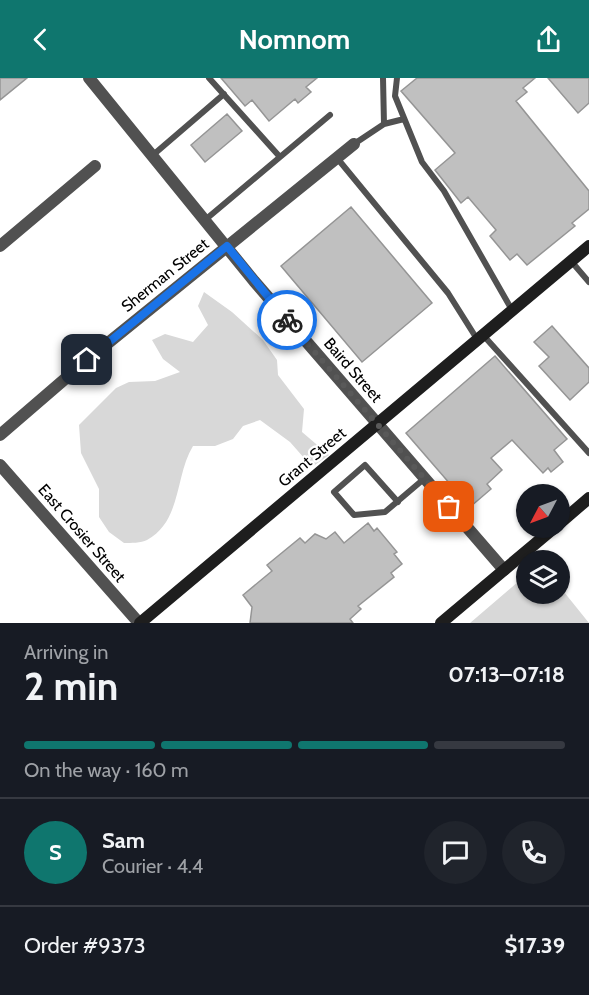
<!DOCTYPE html>
<html lang="en">
<head>
<meta charset="utf-8">
<style>
  :root { --surface:#171b24; --page:#20242c; --text:#f1f3f6; --muted:#9ea1a6; --line:#363941; --accent:#0f766e }
  body { margin:0; font-family:Cabin,sans-serif; background:var(--page); color:var(--text); height:100vh; display:flex; flex-direction:column; font-size:22px; white-space:nowrap }
  * { box-sizing:border-box; margin:0 }
  p { font-size:20px; color:var(--muted) }
  .icon { flex:none; width:33px; height:33px; fill:none; stroke:currentColor; stroke-width:2; stroke-linecap:round; stroke-linejoin:round }
  .map { position:relative; height:545px; overflow:hidden }
  .side { display:flex; flex-direction:column; background:var(--surface); flex:1 }
  .side>* { flex:none }
  .needle { width:39px; rotate:229deg }
  .controls { position:absolute; left:516px; top:406px; display:grid; gap:12px }
  .controls a { display:grid; place-items:center; width:54px; height:54px; border-radius:50%; background:var(--surface); box-shadow:0 2px 4px #0004; font-size:30px }
  .pin { position:absolute; display:grid; place-items:center; width:51px; height:51px; color:#fff; margin:-26px; border-radius:12px; box-shadow:0 3px 9px #0006 }
  .courier { position:absolute; display:grid; place-items:center; width:60px; height:60px; margin:-30px; border:4px solid #1a73e8; border-radius:50%; background:#fff; color:#222; box-shadow:0 2px 8px #0007 }
  .headline em { font-style:normal; font-weight:700 }
  .headline div { display:flex; flex-direction:column-reverse }
  .headline { display:flex; align-items:center; justify-content:space-between; height:102px; padding:0 24px }
  h1 { font-size:39px; font-weight:700; line-height:45px }
  .bar { display:grid; grid-template-columns:repeat(4,1fr); gap:9px 6px; align-content:center; height:72px; padding:0 24px }
  .bar i { height:8px; border-radius:4px; background:var(--line) }
  .bar .current { background:var(--accent) }
  .bar p { grid-column:span 4 }
  .line { display:flex; align-items:center; gap:15px; padding:0 24px; border-top:2px solid var(--line) }
  .line div { flex:1 }
  .round { display:grid; place-items:center; flex:none; width:63px; height:63px; border-radius:32px; background:var(--page) }
  header { display:flex; justify-content:space-between; align-items:center; height:78px; padding:0 24px; background:var(--accent); color:#fff; font-size:27px; font-weight:700 }
  .map>svg:first-child { display:block }
  .green { fill:#d8d8d8 }
  .building { fill:#c0c0c0; stroke:#959595; stroke-width:1.5 }
  .lines { fill:none; stroke-linecap:round; stroke-linejoin:round }
  .lane { stroke:#515151; stroke-width:6 }
  .street { stroke:#515151; stroke-width:12 }
  .secondary { stroke:#1e1e1e; stroke-width:12 }
  .done { stroke:#595959; stroke-width:6; stroke-dasharray:0 10.8 }
  .route { stroke:#1a73e8; stroke-width:8 }
  .labels { text-anchor:middle; dominant-baseline:central; stroke-width:4.5; stroke-linejoin:round; paint-order:stroke }
  .street-label { font-size:16px; fill:#000; stroke:#fff }
</style>
</head>
<body>
<header><svg class="icon" aria-label="back" viewBox="0 0 24 24"><path d="M15 5l-7 7 7 7"/></svg>Nomnom<svg class="icon" aria-label="share" viewBox="0 0 24 24"><path d="M12 15V3M7 8l5-5 5 5M5 13v7h14v-7"/></svg></header>
<div class="map">
<svg width="589" height="545" viewBox="0 0 589 545">
  <rect width="100%" height="100%" fill="#fff"/>
  <path class="green" d="M 204,214 L 232,234 L 263,262 L 277,282 L 278,297 L 304,331 L 302,354 L 329,377 L 312,389 L 290,364 L 260,342 L 243,348 L 233,361 L 215,368 L 193,368 C 175,397 182,443 147,462 C 141,465 131,465 124,465 L 109,454 L 99,439 L 99,411 L 81,375 L 79,347 L 116,310 L 129,304 L 155,303 L 180,294 L 163,281 L 152,262 L 165,256 L 193,264 L 208,247 L 198,228 Z
    M 526,497 L 526,516 L 560,516 L 560,509 L 589,545 L 470,545 Z"/>
  <path class="building" d="M 0,0 L 27,0 L 0,22 Z
    M 221,0 L 317,0 L 306,9 L 311,14 L 298,25 L 295,21 L 269,43 L 252,22 L 245,28 Z
    M 417,0 L 535,0 L 523,10 L 527,14 L 516,23 L 589,113 L 589,131 L 572,145 L 575,148 L 527,187 L 517,176 L 510,182 L 490,158 L 496,152 L 468,119 L 461,125 L 435,92 L 455,75 L 401,13 Z
    M 548,0 L 589,0 L 589,25 L 578,35 Z
    M 227,36 L 242,53 L 205,84 L 191,67 Z
    M 351,129 L 432,225 L 362,284 L 281,188 Z
    M 552,248 L 589,290 L 589,304 L 570,322 L 539,288 L 549,279 L 534,264 Z
    M 495,278 L 567,361 L 554,372 L 563,384 L 551,394 L 548,390 L 543,395 L 512,362 L 491,380 L 502,392 L 487,406 L 491,411 L 470,429 L 406,355 Z
    M 368,445 L 374,453 L 377,450 L 397,474 L 394,476 L 402,486 L 391,495 L 394,499 L 358,528 L 361,531 L 350,541 L 353,545 L 250,545 L 252,529 L 243,517 L 272,493 L 267,487 L 300,460 L 305,465 L 315,456 L 326,461 L 335,454 L 344,465 Z"/>
  <g class="lines">
    <path class="lane" d="M 209,0 L 280,79
      M 397,0 L 395,18 L 422,84 L 444,113 L 512,232
      M 384,46 L 404,41
      M 354,66 L 384,46 L 383,0
      M 153,77 L 224,16
      M 337,80 L 448,215 L 477,261
      M 205,142 L 330,37
      M 571,183 L 589,204
      M 483,257 L 589,375
      M 398,424 L 365,387 L 334,414 L 354,437 L 385,434 L 425,400"/>
    <path class="street" d="M 89,0 L 254,203 L 504,492
      M 0,168 L 95,88
      M 0,357 L 87,282 L 354,66
      M 0,387 L 139,545"/>
    <path class="secondary" d="M 560,445 L 589,420
      M 140,545 L 589,168
      M 441,545 L 554,450"/>
  </g>
  <g class="lines">
    <path class="done" d="M 287,242 L 449,429"/>
    <path class="route" d="M 87,282 L 227,168 L 287,242"/>
  </g>
  <g class="labels">
    <g class="street-label">
      <text transform="translate(165 197) rotate(-39)">Sherman Street</text>
      <text transform="translate(353 292) rotate(49)">Baird Street</text>
      <text transform="translate(312 379) rotate(-40)">Grant Street</text>
      <text transform="translate(82 455) rotate(49)">East Crosier Street</text>
    </g>
  </g>
</svg>
<div class="controls">
<a><svg class="needle" viewBox="-14 -14 28 28"><path d="M0-13l5 13h-10z" fill="#e53935"/><path d="M0 13l5-13h-10z" fill="#9ea1a6"/></svg></a>
<a><svg class="icon" aria-label="layers" viewBox="0 0 24 24"><path d="M12 4l9 5-9 5-9-5zM3 14l9 5 9-5"/></svg></a>
</div>
<div class="pin" style="left:449px;top:429px;background:#ea580c"><svg class="icon" aria-label="bag" viewBox="0 0 24 24"><path d="M5 8h14l-1 12H6zM9 8a3 3 0 0 1 6 0"/></svg></div>
<div class="pin" style="left:87px;top:282px;background:#1f2937"><svg class="icon" aria-label="home" viewBox="0 0 24 24"><path d="M3 11l9-7 9 7M6 9v11h12V9"/></svg></div>
<div class="courier" style="left:287px;top:242px"><svg class="icon" aria-label="bike" viewBox="0 0 24 24"><circle cx="6" cy="16" r="4"/><circle cx="18" cy="16" r="4"/><path d="M6 16l4-8h5l3 8M10 8l3 8H6M13 5h3"/></svg></div>
</div>
<section class="side">
<div class="headline"><div><h1>2 min</h1><p>Arriving in</p></div><em>07:13–07:18</em></div>
<div class="bar"><i class="current"></i><i class="current"></i><i class="current"></i><i></i><p>On the way · 160 m</p></div>
<div class="line" style="height:108px"><b class="round" style="background:var(--accent);color:#fff">S</b><div><b>Sam</b><p>Courier · 4.4</p></div><a class="round"><svg class="icon" aria-label="chat" viewBox="0 0 24 24"><path d="M4 5h16v11H9l-5 4z"/></svg></a><a class="round"><svg class="icon" aria-label="phone" viewBox="0 0 24 24"><path d="M5 4h4l2 5-3 2q2 4 5 5l2-3 5 2v4C11 20 4 13 5 4z"/></svg></a></div>
<div class="line" style="height:78px"><div>Order #9373</div><b>$17.39</b></div>
</section>
</body>
</html>
